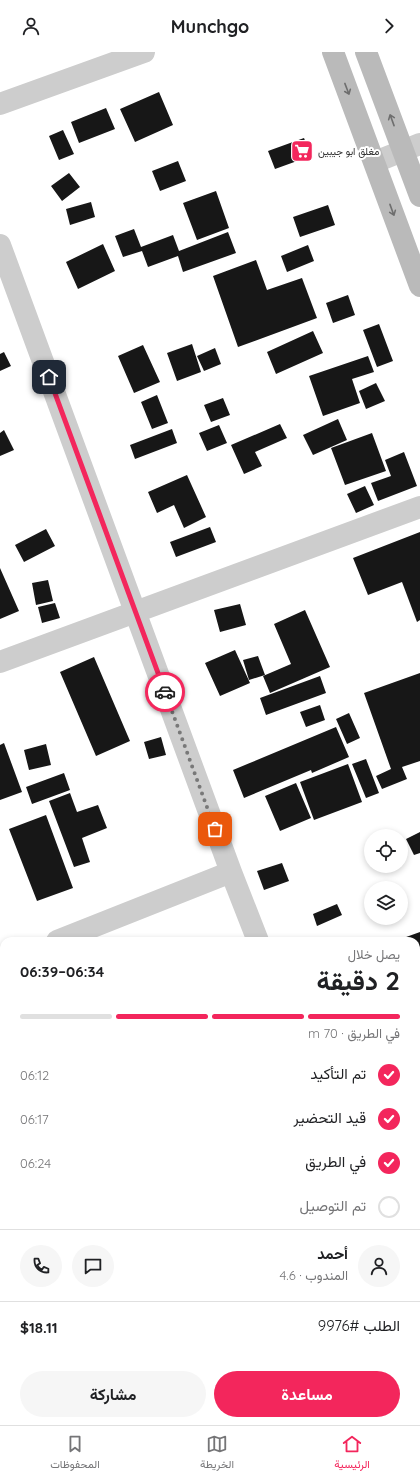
<!DOCTYPE html>
<html lang="ar">
<head>
<meta charset="utf-8">
<style>
  :root { --surface:#fff; --page:#f6f6f6; --text:#202124; --muted:#757577; --line:#e0e0e0; --accent:#f3265c }
  body { margin:0; font-family:Quicksand,Vazirmatn,sans-serif; background:var(--page); color:var(--text); direction:rtl; height:100vh; display:flex; flex-direction:column; font-size:15px; white-space:nowrap }
  * { box-sizing:border-box; margin:0 }
  p { font-size:13px; color:var(--muted) }
  .icon { flex:none; width:22px; height:22px; fill:none; stroke:currentColor; stroke-width:2; stroke-linecap:round; stroke-linejoin:round }
  .map { position:relative; flex:1; overflow:hidden; direction:ltr }
  .details { position:absolute; left:0px; top:885px; width:420px; height:488px; display:flex; flex-direction:column; background:var(--surface); border-radius:12px 12px 0 0; box-shadow:0 2px 6px #0003; direction:rtl }
  .details>* { flex:none }
  .tools { position:absolute; left:364px; top:777px; display:grid; gap:8px }
  .tools a { display:grid; place-items:center; width:44px; height:44px; border-radius:50%; background:var(--surface); box-shadow:0 2px 6px #0003; font-size:20px }
  .pin { position:absolute; display:grid; place-items:center; width:34px; height:34px; color:#fff; margin:-17px; border-radius:8px; box-shadow:0 2px 6px #0006 }
  .courier { position:absolute; display:grid; place-items:center; width:40px; height:40px; margin:-20px; border:3px solid #f3265c; border-radius:50%; background:#fff; color:#222; box-shadow:0 1px 5px #0007 }
  .summary em { font-style:normal; font-weight:700 }
  .summary div { display:flex; flex-direction:column-reverse }
  .summary { display:flex; align-items:center; justify-content:space-between; height:68px; padding:0 20px }
  h1 { font-size:26px; font-weight:700; line-height:30px }
  .bar { display:grid; grid-template-columns:repeat(4,1fr); gap:6px 4px; align-content:center; height:48px; padding:0 20px }
  .bar i { height:5px; border-radius:3px; background:var(--line) }
  .bar .current { background:var(--accent) }
  .bar p { grid-column:span 4 }
  .line { display:flex; align-items:center; gap:10px; padding:0 20px; border-top:1px solid var(--line) }
  .line div { flex:1 }
  .round { display:grid; place-items:center; flex:none; width:42px; height:42px; border-radius:21px; background:var(--page) }
  ol { padding:0 20px; list-style:none }
  li { display:flex; align-items:center; gap:12px; height:44px }
  li p { margin-inline-start:auto }
  li .icon { padding:4px; border-radius:50%; background:var(--accent); color:#fff; stroke-width:4 }
  li:last-child { color:var(--muted) }
  li i { width:22px; height:22px; border:2px solid var(--line); border-radius:50% }
  .action { display:flex; gap:8px; margin-top:auto; padding:8px 20px }
  .action a { flex:1; height:46px; border-radius:24px; background:var(--accent); color:#fff; font-size:16px; font-weight:700; line-height:46px; text-align:center }
  .action a+a { background:var(--page); color:var(--text) }
  header { display:flex; justify-content:space-between; align-items:center; height:52px; padding:0 20px; background:var(--surface); font-size:18px; font-weight:700 }
  .menu { display:flex; justify-content:space-around; align-items:center; height:56px; border-top:1px solid var(--line); background:var(--surface); font-size:11px; color:var(--muted) }
  .menu a { display:grid; justify-items:center; gap:2px }
  .menu .current { color:var(--accent) }
  .map>svg:first-child { display:block }
  .building { fill:#171717 }
  .lines { fill:none; stroke-linecap:round; stroke-linejoin:round }
  .street { stroke:#cdcdcd; stroke-width:22 }
  .secondary { stroke:#bababa; stroke-width:22 }
  .oneway { stroke:#6e6e6e }
  .done { stroke:#787878; stroke-width:4; stroke-dasharray:0 7.2 }
  .route { stroke:#f3265c; stroke-width:5 }
  .labels { text-anchor:middle; dominant-baseline:central; stroke-width:4; stroke-linejoin:round; paint-order:stroke }
  .poi-label { font-size:10px; fill:#303030; stroke:#fff; text-anchor:start }
</style>
</head>
<body>
<header><svg class="icon" aria-label="forward" viewBox="0 0 24 24"><path d="M9 5l7 7-7 7"/></svg>Munchgo<svg class="icon" aria-label="person" viewBox="0 0 24 24"><circle cx="12" cy="8" r="4"/><path d="M4 21q1-7 8-7t8 7"/></svg></header>
<div class="map">
<svg width="420" height="1373" viewBox="0 0 420 1373">
  <rect width="100%" height="100%" fill="#fff"/>
  <path class="building" d="M 159,40 L 173,73 L 135,90 L 120,57 Z
    M 106,56 L 115,77 L 79,91 L 71,70 Z
    M 63,78 L 74,102 L 59,108 L 49,84 Z
    M 304,86 L 311,104 L 275,117 L 268,99 Z
    M 178,109 L 186,129 L 160,139 L 152,119 Z
    M 69,121 L 80,135 L 62,149 L 51,134 Z
    M 216,139 L 229,176 L 197,188 L 183,151 Z
    M 91,150 L 95,165 L 70,173 L 66,157 Z
    M 328,153 L 335,173 L 300,185 L 293,165 Z
    M 134,177 L 141,195 L 173,183 L 179,199 L 228,180 L 236,201 L 183,220 L 178,204 L 148,215 L 142,199 L 123,205 L 115,184 Z
    M 103,192 L 115,219 L 78,237 L 66,210 Z
    M 308,193 L 314,209 L 287,220 L 281,204 Z
    M 256,208 L 267,238 L 302,226 L 317,266 L 238,295 L 213,224 Z
    M 348,243 L 355,263 L 333,271 L 326,251 Z
    M 379,272 L 393,309 L 377,315 L 363,278 Z
    M 313,279 L 323,301 L 276,322 L 267,300 Z
    M 192,292 L 201,320 L 177,329 L 167,301 Z
    M 143,293 L 160,330 L 134,341 L 118,304 Z
    M 215,296 L 221,312 L 204,319 L 197,304 Z
    M 4,300 L 11,314 L 0,319 L 0,302 Z
    M 368,304 L 374,320 L 352,327 L 360,351 L 323,364 L 309,324 Z
    M 376,331 L 385,349 L 366,357 L 359,339 Z
    M 157,343 L 168,371 L 152,377 L 141,350 Z
    M 223,346 L 230,363 L 211,370 L 204,353 Z
    M 338,367 L 347,388 L 313,403 L 303,383 Z
    M 280,372 L 287,386 L 255,400 L 262,414 L 244,422 L 231,393 Z
    M 219,373 L 227,391 L 207,399 L 199,381 Z
    M 172,377 L 177,391 L 135,407 L 130,393 Z
    M 4,378 L 14,398 L 0,404 L 0,381 Z
    M 372,381 L 386,419 L 345,433 L 331,396 Z
    M 404,400 L 417,434 L 378,449 L 371,431 L 391,424 L 385,408 Z
    M 187,423 L 206,465 L 184,476 L 174,453 L 157,461 L 148,440 Z
    M 365,434 L 374,453 L 356,461 L 347,442 Z
    M 210,475 L 216,490 L 176,505 L 170,490 Z
    M 46,477 L 55,494 L 24,510 L 15,493 Z
    M 420,480 L 420,568 L 417,570 L 402,530 L 368,543 L 353,506 Z
    M 0,516 L 19,559 L 0,567 Z
    M 48,528 L 53,549 L 36,553 L 32,531 Z
    M 55,551 L 60,566 L 42,571 L 38,555 Z
    M 240,552 L 246,573 L 220,580 L 214,558 Z
    M 305,558 L 330,615 L 270,641 L 263,624 L 291,612 L 274,572 Z
    M 235,598 L 250,631 L 220,644 L 205,611 Z
    M 258,604 L 265,623 L 249,628 L 243,608 Z
    M 94,605 L 130,689 L 96,704 L 60,620 Z
    M 420,621 L 420,709 L 402,715 L 407,727 L 382,737 L 376,724 L 391,717 L 364,641 Z
    M 320,624 L 326,641 L 266,663 L 260,646 Z
    M 320,653 L 325,668 L 306,675 L 300,660 Z
    M 349,661 L 360,686 L 347,692 L 336,667 Z
    M 336,675 L 349,705 L 312,721 L 311,718 L 244,746 L 233,718 Z
    M 161,685 L 166,703 L 149,707 L 144,690 Z
    M 4,691 L 22,740 L 0,748 L 0,693 Z
    M 46,692 L 51,713 L 29,718 L 24,698 Z
    M 366,707 L 379,741 L 366,746 L 352,712 Z
    M 348,712 L 362,750 L 314,768 L 300,730 Z
    M 64,721 L 70,738 L 32,752 L 26,735 Z
    M 296,731 L 311,766 L 280,779 L 265,744 Z
    M 70,741 L 77,760 L 98,753 L 107,776 L 82,786 L 90,810 L 74,815 L 49,749 Z
    M 46,763 L 73,836 L 37,849 L 9,777 Z
    M 420,780 L 420,801 L 414,803 L 406,787 Z
    M 282,811 L 289,829 L 264,838 L 257,819 Z
    M 337,852 L 342,863 L 317,874 L 313,862 Z
    M 420,880 L 420,951 L 416,952 L 416,889 L 395,889 Z
    M 0,1179 L 4,1190 L 4,1239 L 0,1240 Z
    M 3,1313 L 4,1352 L 0,1354 L 0,1314 Z
    M 4,1366 L 4,1369 L 26,1369 L 28,1373 L 4,1373 L 0,1368 Z
    M 67,1369 L 91,1369 L 93,1373 L 69,1373 Z
    M 112,1369 L 128,1369 L 130,1373 L 104,1373 Z"/>
  <g class="lines">
    <path class="street" d="M 0,52 L 144,0
      M 375,110 L 420,92
      M 0,193 L 231,820 L 258,889
      M 0,610 L 420,455
      M 57,889 L 231,820
      M 0,911 L 4,910
      M 0,985 L 4,996
      M 416,1000 L 420,999
      M 416,1341 L 420,1339
      M 145,1369 L 146,1373
      M 329,1373 L 340,1369"/>
    <path class="secondary" d="M 333,0 L 420,234
      M 366,0 L 420,144"/>
  </g>
  <defs><path id="oneway-shaft" d="M-6 0H5M1.5-3L5.5 0L1.5 3" fill="none" stroke-width="1.6" stroke-linecap="round" stroke-linejoin="round"/></defs>
  <g class="oneway">
    <use href="#oneway-shaft" transform="translate(347 37) rotate(69)"/>
    <use href="#oneway-shaft" transform="translate(392 68) rotate(-110)"/>
    <use href="#oneway-shaft" transform="translate(392 158) rotate(70)"/>
  </g>
  <g class="lines">
    <path class="done" d="M 165,640 L 215,777"/>
    <path class="route" d="M 49,325 L 165,640"/>
  </g>
  <defs>
    <g id="supermarket-square" transform="scale(1.15)"><rect x="-9" y="-9" width="18" height="18" rx="4" fill="#f3265c" stroke="#fff"/><path d="M-6-5.5h2.5l.6 2H6L4.5 2H-2.5L-4.4-4H-6ZM-1.5 3.2a1.3 1.3 0 1 0 .1 0ZM3 3.2a1.3 1.3 0 1 0 .1 0Z" fill="#fff"/></g>
  </defs>
  <g fill-rule="evenodd">
    <use href="#supermarket-square" x="302" y="99"/>
  </g>
  <g class="labels">
    <g class="poi-label">
      <text x="318" y="99">مغلق ابو جيبين</text>
    </g>
  </g>
</svg>
<div class="tools">
<a><svg class="icon" aria-label="locate" viewBox="0 0 24 24"><circle cx="12" cy="12" r="6"/><path d="M12 2v4M12 18v4M2 12h4M18 12h4"/></svg></a>
<a><svg class="icon" aria-label="layers" viewBox="0 0 24 24"><path d="M12 4l9 5-9 5-9-5zM3 14l9 5 9-5"/></svg></a>
</div>
<div class="pin" style="left:215px;top:777px;background:#ea580c"><svg class="icon" aria-label="bag" viewBox="0 0 24 24"><path d="M5 8h14l-1 12H6zM9 8a3 3 0 0 1 6 0"/></svg></div>
<div class="pin" style="left:49px;top:325px;background:#1f2937"><svg class="icon" aria-label="home" viewBox="0 0 24 24"><path d="M3 11l9-7 9 7M6 9v11h12V9"/></svg></div>
<div class="courier" style="left:165px;top:640px"><svg class="icon" aria-label="car" viewBox="0 0 24 24"><path d="M5 17H2v-5l4-1 3-4h7l3 4 3 1v5h-3M9 17h6M6 11h13"/><circle cx="7" cy="17" r="2"/><circle cx="17" cy="17" r="2"/></svg></div>
<section class="details">
<div class="summary"><div><h1>2 دقيقة</h1><p>يصل خلال</p></div><em>06:34–06:39</em></div>
<div class="bar"><i class="current"></i><i class="current"></i><i class="current"></i><i></i><p>في الطريق · 70 m</p></div>
<ol>
<li><svg class="icon" aria-label="check" viewBox="0 0 24 24"><path d="M5 12l5 5 9-10"/></svg>تم التأكيد<p>06:12</p></li>
<li><svg class="icon" aria-label="check" viewBox="0 0 24 24"><path d="M5 12l5 5 9-10"/></svg>قيد التحضير<p>06:17</p></li>
<li><svg class="icon" aria-label="check" viewBox="0 0 24 24"><path d="M5 12l5 5 9-10"/></svg>في الطريق<p>06:24</p></li>
<li><i></i>تم التوصيل</li>
</ol>
<div class="line" style="height:72px"><a class="round"><svg class="icon" aria-label="person" viewBox="0 0 24 24"><circle cx="12" cy="8" r="4"/><path d="M4 21q1-7 8-7t8 7"/></svg></a><div><b>أحمد</b><p>المندوب · 4.6</p></div><a class="round"><svg class="icon" aria-label="chat" viewBox="0 0 24 24"><path d="M4 5h16v11H9l-5 4z"/></svg></a><a class="round"><svg class="icon" aria-label="phone" viewBox="0 0 24 24"><path d="M5 4h4l2 5-3 2q2 4 5 5l2-3 5 2v4C11 20 4 13 5 4z"/></svg></a></div>
<div class="line" style="height:52px"><div>الطلب #9976</div><b>$18.11</b></div>
<div class="action"><a>مساعدة</a><a>مشاركة</a></div>
</section>
</div>
<nav class="menu">
<a class="current"><svg class="icon" aria-label="home" viewBox="0 0 24 24"><path d="M3 11l9-7 9 7M6 9v11h12V9"/></svg>الرئيسية</a>
<a><svg class="icon" aria-label="map" viewBox="0 0 24 24"><path d="M3 6l6-2 6 2 6-2v14l-6 2-6-2-6 2zM9 4v14M15 6v14"/></svg>الخريطة</a>
<a><svg class="icon" aria-label="saved" viewBox="0 0 24 24"><path d="M7 4h10v16l-5-4-5 4z"/></svg>المحفوظات</a>
</nav>
</body>
</html>
